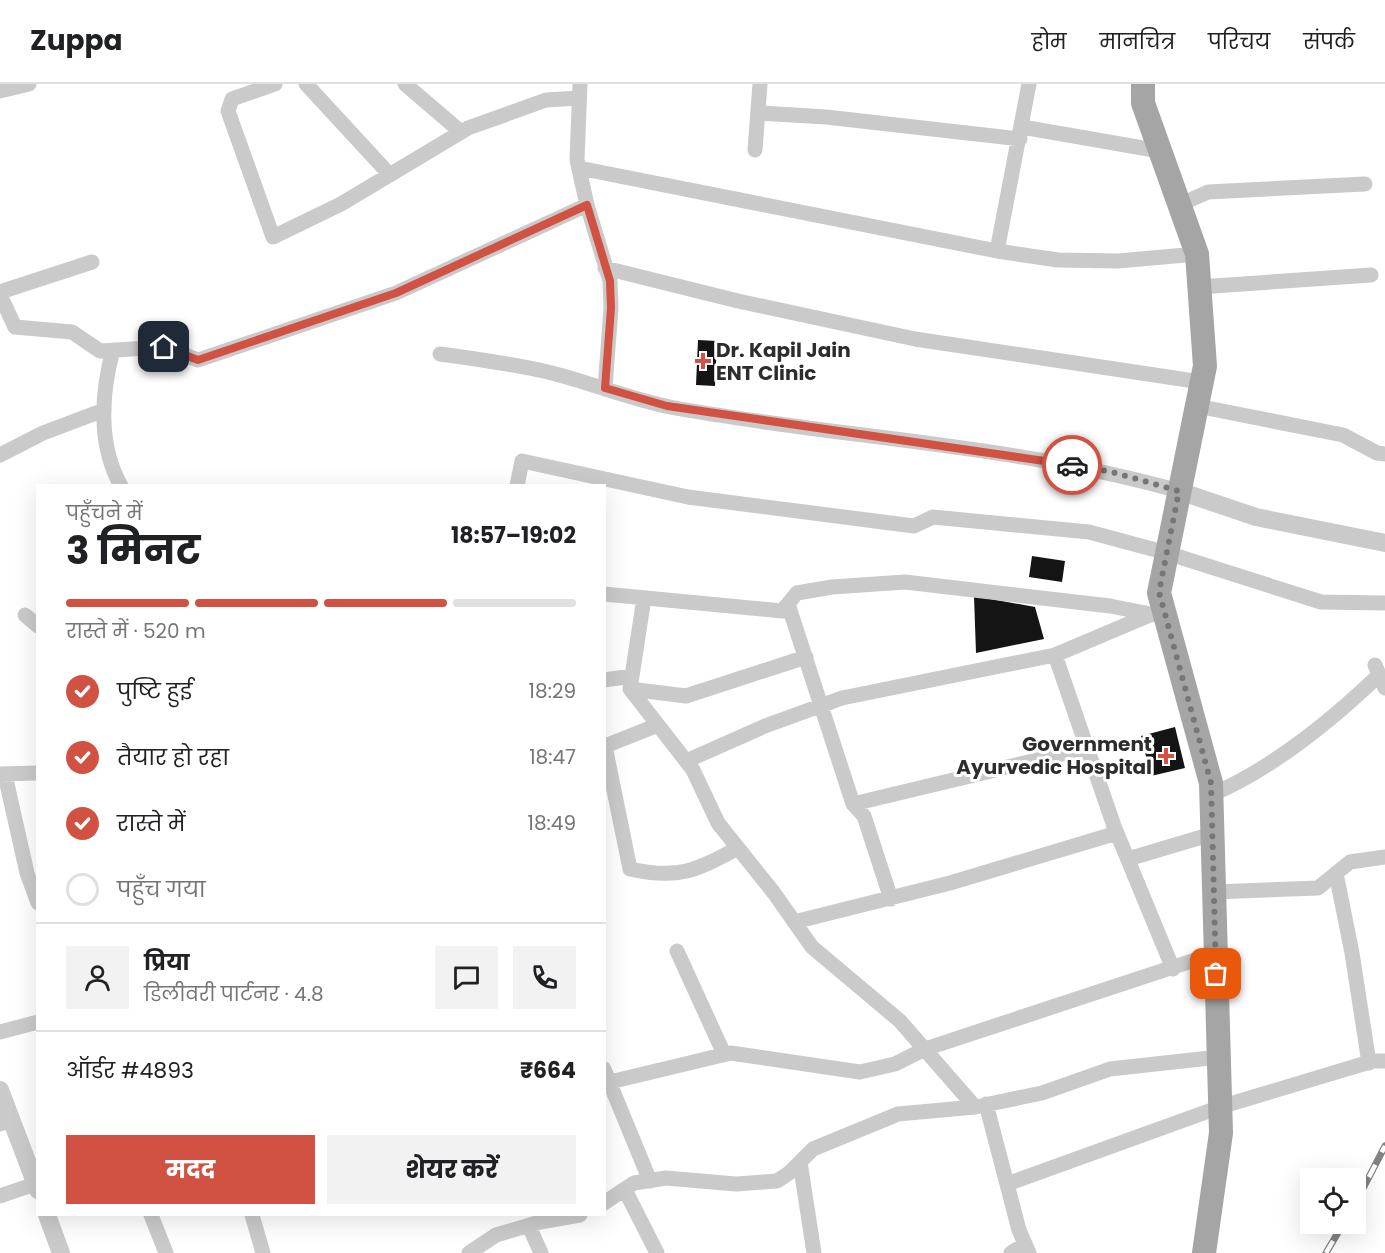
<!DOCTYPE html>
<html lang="hi">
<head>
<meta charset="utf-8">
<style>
  :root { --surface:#fff; --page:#f2f2f2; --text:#202124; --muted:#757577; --line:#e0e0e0; --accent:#d15242 }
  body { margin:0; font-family:Poppins,"Noto Sans Devanagari",sans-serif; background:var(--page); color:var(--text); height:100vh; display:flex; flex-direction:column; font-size:22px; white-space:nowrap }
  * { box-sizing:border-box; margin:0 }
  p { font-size:20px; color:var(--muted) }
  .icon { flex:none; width:33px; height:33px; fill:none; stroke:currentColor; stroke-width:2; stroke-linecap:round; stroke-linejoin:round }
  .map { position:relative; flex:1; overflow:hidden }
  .sheet { position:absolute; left:36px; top:400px; width:570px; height:732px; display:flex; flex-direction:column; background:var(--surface); border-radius:0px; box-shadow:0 6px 24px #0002 }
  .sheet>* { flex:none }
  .controls { position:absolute; left:1300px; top:1084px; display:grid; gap:12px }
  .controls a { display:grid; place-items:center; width:66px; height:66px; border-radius:0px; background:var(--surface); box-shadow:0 6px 24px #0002; font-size:30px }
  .pin { position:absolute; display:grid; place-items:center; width:51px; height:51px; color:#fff; margin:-26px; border-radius:12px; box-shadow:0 3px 9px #0006 }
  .courier { position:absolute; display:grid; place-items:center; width:60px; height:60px; margin:-30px; border:4px solid #d15242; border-radius:50%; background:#fff; color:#222; box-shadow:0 2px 8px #0007 }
  .overview em { font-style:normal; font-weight:700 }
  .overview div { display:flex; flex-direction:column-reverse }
  .overview { display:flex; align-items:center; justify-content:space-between; height:102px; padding:0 30px }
  h1 { font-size:39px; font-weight:700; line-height:45px }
  .bar { display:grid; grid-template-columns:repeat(4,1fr); gap:9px 6px; align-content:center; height:72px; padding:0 30px }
  .bar i { height:8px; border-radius:4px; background:var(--line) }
  .bar .selected { background:var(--accent) }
  .bar p { grid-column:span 4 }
  .line { display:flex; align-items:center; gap:15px; padding:0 30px; border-top:2px solid var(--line) }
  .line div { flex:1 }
  .round { display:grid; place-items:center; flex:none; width:63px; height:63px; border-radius:0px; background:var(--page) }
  ol { padding:0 30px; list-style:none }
  li { display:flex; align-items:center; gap:18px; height:66px }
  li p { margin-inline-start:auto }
  li .icon { padding:6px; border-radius:50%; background:var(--accent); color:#fff; stroke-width:4 }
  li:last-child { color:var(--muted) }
  li i { width:33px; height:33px; border:3px solid var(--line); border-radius:50% }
  .action { display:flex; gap:12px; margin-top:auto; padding:12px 30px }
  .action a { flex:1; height:69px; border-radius:0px; background:var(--accent); color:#fff; font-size:24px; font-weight:700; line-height:69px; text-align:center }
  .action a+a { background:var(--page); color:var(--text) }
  header { display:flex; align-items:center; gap:36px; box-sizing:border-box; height:84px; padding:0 30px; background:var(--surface); border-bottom:2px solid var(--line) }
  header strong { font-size:28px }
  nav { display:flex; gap:33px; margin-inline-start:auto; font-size:21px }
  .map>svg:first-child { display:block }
  .building { fill:#141414 }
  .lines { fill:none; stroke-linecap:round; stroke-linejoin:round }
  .minor { stroke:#cacaca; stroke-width:15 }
  .tertiary { stroke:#cacaca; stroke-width:18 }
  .primary { stroke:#a5a5a5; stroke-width:24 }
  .rail-casing { stroke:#828282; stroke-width:7 }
  .rail { stroke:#fff; stroke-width:4.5; stroke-dasharray:14; stroke-linecap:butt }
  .done { stroke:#767676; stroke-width:6; stroke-dasharray:0 10.8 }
  .route { stroke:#d15242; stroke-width:8 }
  .poi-dot { fill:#d15242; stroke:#fff; stroke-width:2 }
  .labels { text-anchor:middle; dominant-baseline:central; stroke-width:6; stroke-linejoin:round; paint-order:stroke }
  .poi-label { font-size:20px; font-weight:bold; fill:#2d2d2d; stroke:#fff; text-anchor:start }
</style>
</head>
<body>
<header>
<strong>Zuppa</strong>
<nav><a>होम</a><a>मानचित्र</a><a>परिचय</a><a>संपर्क</a></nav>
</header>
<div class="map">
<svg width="1385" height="1169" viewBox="0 0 1385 1169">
  <rect width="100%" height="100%" fill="#fff"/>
  <path class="building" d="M 698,256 L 717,257 L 715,302 L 696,301 Z
    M 1032,472 L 1065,477 L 1062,498 L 1029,493 Z
    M 974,512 L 1035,523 L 1044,555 L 976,569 Z
    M 1175,643 L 1185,684 L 1151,692 L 1141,652 Z"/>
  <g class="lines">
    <path class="minor" d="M 275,0 L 232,15 L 228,27 L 273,153 L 341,120 L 468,44 L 546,16 L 579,14
      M 306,0 L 390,91
      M 405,0 L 461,48
      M 580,0 L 577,76 L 587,121 L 610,197 L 611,224 L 605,304
      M 0,7 L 29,0
      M 760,29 L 826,33 L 1020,55
      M 1022,43 L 1160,67
      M 755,66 L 760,0
      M 579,84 L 997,167 L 1058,176 L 1118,177 L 1197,170
      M 1179,121 L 1208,108 L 1365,100
      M 997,167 L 1029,0
      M 605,184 L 738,217 L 915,255 L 1201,298
      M 1199,203 L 1371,191
      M 0,208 L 92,178
      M 0,211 L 15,243 L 72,248 L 100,267 L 164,263 L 198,276 L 396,209 L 587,121
      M 113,266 C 101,310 98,361 121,402
      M 440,270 C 477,275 515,280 552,289 C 591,299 630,315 670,323 C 839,354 1013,360 1179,407
      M 1197,322 L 1343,351 L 1377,369 L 1385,370
      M 0,371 L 43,349 L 104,326
      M 517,402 L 522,377 L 688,413 L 914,442 L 933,433 L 1089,448 L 1167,469 L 1321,518 L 1385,519
      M 604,510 L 782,527 L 797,509 L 832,503 L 905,498 L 1110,522 L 1166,533
      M 644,514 L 630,605 L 693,686 L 718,739 L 774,809 L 812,863 L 900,937 L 975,1023 L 1042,1009 L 1110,985 L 1219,973
      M 788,520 L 853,720 L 864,732 L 891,815
      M 25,531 L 38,542
      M 1055,571 L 1114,742 L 1173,885
      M 1375,581 L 1385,604
      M 604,596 L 632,592
      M 630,605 L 686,612 L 806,573
      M 658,641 L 605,662 L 630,785 C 679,796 697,786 738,764
      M 686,677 L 765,642 L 842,614 L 1055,571 L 1152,530
      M 0,690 L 38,689
      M 5,691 L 27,789 L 38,819
      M 1211,711 C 1271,685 1331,637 1379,591
      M 853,720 L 1087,664
      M 1128,775 L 1212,750
      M 1336,789 L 1352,869 L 1369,979
      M 1214,808 L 1318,804 L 1350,778 L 1385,773
      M 794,838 L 950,799 L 1117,749
      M 677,867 L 724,970
      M 0,948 L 38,938
      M 604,985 L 650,1097
      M 610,998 L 731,969 L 860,988 L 895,980 L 925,965 L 1216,869
      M 986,1020 L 1019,1146 L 1029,1169
      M 0,1040 L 11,1036
      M 800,1078 L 814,1169
      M 1007,1100 L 1220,1023 L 1373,977 L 1385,977
      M 625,1106 L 657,1169
      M 0,1112 L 35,1100
      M 604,1119 L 634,1099 L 666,1094 L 736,1100 L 777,1097 L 789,1089 L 813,1065 L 898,1030 L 975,1023
      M 151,1131 L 166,1169
      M 252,1131 L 263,1169
      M 529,1142 L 541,1169
      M 469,1169 L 496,1151 L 540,1138 L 580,1131
      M 1011,1169 L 1025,1160"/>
    <path class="tertiary" d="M 1179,407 L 1256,433 L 1385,459
      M 0,1006 L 38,1106
      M 47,1131 L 61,1169"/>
    <path class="primary" d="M 1143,0 L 1143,19 L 1197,170 L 1205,282 L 1159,509 L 1211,699 L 1221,1049 L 1204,1169"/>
    <g class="rail-casing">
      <path id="rail" d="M 1356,1118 L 1385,1062
        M 1326,1169 L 1343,1140"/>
    </g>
    <use href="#rail" class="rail"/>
  </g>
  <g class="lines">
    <path class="done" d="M 1072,381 L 1112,388 L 1179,407 L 1159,508 L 1211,699 L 1216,890"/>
    <path class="route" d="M 164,263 L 198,276 L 396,209 L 587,121 L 610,197 L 611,224 L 605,304 L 667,322 L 1072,381"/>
  </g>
  <g class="poi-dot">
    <path d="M700 268h6v6h6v6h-6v6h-6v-6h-6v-6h6z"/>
    <path d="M1163 663h6v6h6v6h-6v6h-6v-6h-6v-6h6z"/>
  </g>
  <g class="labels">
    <g class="poi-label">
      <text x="716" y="266">Dr. Kapil Jain<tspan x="716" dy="23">ENT Clinic</tspan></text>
      <text x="1152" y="660" text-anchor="end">Government<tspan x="1152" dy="23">Ayurvedic Hospital</tspan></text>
    </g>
  </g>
</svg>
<div class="controls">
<a><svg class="icon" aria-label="locate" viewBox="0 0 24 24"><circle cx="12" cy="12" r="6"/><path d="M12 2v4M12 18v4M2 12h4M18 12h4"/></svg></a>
</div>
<div class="pin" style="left:1216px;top:890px;background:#ea580c"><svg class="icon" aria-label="bag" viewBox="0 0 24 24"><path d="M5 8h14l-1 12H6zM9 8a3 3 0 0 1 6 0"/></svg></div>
<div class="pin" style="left:164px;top:263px;background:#1f2937"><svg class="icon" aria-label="home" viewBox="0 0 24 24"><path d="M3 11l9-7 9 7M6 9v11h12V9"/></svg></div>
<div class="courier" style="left:1072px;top:381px"><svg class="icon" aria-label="car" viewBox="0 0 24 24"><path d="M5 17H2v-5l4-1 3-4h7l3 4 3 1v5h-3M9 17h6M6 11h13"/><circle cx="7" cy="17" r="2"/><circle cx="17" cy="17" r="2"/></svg></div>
<section class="sheet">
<div class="overview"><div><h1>3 मिनट</h1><p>पहुँचने में</p></div><em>18:57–19:02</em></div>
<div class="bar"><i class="selected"></i><i class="selected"></i><i class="selected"></i><i></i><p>रास्ते में · 520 m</p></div>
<ol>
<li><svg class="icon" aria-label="check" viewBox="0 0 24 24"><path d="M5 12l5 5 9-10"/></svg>पुष्टि हुई<p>18:29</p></li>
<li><svg class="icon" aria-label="check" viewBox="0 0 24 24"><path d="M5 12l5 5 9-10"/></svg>तैयार हो रहा<p>18:47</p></li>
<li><svg class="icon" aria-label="check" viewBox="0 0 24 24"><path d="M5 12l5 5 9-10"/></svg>रास्ते में<p>18:49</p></li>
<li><i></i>पहुँच गया</li>
</ol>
<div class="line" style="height:108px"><a class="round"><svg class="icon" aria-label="person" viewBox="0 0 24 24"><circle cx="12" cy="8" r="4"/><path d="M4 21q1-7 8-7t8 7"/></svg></a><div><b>प्रिया</b><p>डिलीवरी पार्टनर · 4.8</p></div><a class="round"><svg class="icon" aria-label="chat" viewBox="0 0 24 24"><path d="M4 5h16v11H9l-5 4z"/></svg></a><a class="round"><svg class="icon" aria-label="phone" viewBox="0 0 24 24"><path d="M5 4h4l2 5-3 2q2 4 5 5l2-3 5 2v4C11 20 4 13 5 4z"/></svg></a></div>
<div class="line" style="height:78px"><div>ऑर्डर #4893</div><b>₹664</b></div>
<div class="action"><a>मदद</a><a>शेयर करें</a></div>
</section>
</div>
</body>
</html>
